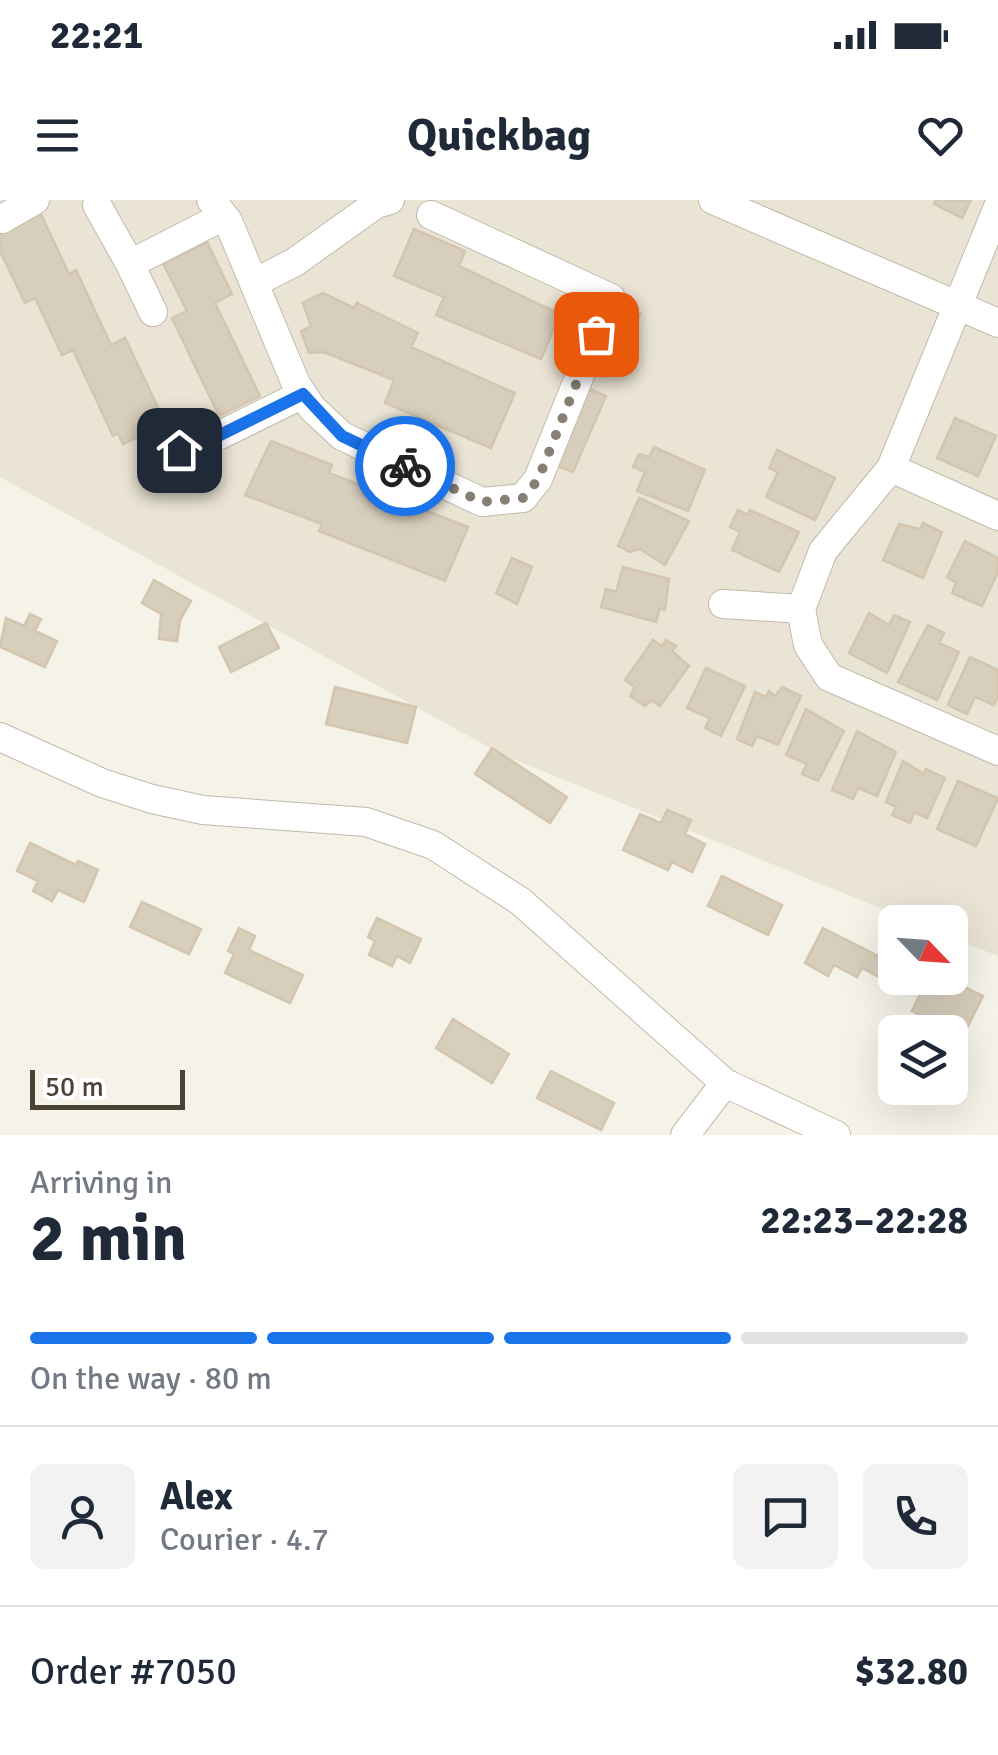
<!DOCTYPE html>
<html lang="en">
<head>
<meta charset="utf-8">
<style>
  :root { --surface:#fff; --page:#f2f2f3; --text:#1f2937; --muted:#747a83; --line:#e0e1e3; --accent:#1a73e8 }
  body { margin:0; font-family:Signika,sans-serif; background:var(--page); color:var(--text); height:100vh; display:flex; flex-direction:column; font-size:38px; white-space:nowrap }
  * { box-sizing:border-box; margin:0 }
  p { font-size:32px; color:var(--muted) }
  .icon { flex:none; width:55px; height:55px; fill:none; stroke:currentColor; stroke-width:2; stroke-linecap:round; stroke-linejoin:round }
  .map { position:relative; height:935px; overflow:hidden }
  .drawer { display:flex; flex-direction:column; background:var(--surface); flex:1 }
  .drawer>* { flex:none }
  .needle { width:65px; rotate:115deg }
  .tools { position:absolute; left:878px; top:705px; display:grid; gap:20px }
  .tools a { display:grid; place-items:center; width:90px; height:90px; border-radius:15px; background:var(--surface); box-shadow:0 10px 40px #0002; font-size:50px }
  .scale { position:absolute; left:30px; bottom:25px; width:155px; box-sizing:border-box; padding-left:10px; border:5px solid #4a4236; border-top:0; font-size:28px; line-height:35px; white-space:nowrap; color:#4a4236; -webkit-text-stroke:8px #fff; paint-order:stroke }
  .pin { position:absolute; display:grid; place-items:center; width:85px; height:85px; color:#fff; margin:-42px; border-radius:20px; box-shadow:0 5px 15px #0006 }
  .courier { position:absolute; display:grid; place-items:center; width:100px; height:100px; margin:-50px; border:8px solid #1a73e8; border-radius:50%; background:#fff; color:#222; box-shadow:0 2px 12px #0007 }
  .headline em { font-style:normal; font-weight:800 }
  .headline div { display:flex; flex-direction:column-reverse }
  .headline { display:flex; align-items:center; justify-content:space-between; height:170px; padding:0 30px }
  h1 { font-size:65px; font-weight:800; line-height:75px }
  .bar { display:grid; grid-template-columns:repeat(4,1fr); gap:15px 10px; align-content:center; height:120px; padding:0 30px }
  .bar i { height:12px; border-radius:8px; background:var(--line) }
  .bar .selected { background:var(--accent) }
  .bar p { grid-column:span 4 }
  .line { display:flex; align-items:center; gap:25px; padding:0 30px; border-top:2px solid var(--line) }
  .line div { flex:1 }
  .round { display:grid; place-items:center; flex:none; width:105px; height:105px; border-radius:15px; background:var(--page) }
  .status { display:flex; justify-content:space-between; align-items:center; height:70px; padding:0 50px; background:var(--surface); direction:ltr }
  .status svg { height:28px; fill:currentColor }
  header { display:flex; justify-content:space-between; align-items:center; height:130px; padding:0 30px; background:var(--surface); font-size:45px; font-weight:800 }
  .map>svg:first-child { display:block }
  .residential { fill:#eae4d5 }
  .building { fill:#d8cebc; stroke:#d4c6ae; stroke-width:2.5 }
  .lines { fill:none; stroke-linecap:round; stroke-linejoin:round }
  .minor-casing { stroke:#c2baa9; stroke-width:30 }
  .minor { stroke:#fff; stroke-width:28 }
  .done { stroke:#868074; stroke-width:10; stroke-dasharray:0 18 }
  .route { stroke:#1a73e8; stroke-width:12 }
</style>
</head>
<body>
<div class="status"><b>22:21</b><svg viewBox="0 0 49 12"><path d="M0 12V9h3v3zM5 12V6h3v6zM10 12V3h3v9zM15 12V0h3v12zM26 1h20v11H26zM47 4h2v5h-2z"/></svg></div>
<header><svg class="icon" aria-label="menu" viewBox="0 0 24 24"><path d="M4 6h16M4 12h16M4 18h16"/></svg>Quickbag<svg class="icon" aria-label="heart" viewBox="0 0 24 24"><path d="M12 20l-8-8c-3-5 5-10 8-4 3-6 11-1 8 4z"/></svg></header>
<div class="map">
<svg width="998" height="935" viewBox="0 0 998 935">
  <rect width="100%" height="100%" fill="#f5f2e8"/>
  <path class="residential" d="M 0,0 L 998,0 L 998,756 L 950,737 L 950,722 L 915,722 L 503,555 L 0,277 Z"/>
  <path class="building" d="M 936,0 L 971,0 L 962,18 L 934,4 Z
    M 38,8 L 69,74 L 76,70 L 111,145 L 125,138 L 161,214 L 157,215 L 162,225 L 123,244 L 118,233 L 113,236 L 73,150 L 62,155 L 35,98 L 25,103 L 0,51 L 0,26 Z
    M 414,29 L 465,51 L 459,66 L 560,114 L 541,159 L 436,115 L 444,97 L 394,76 Z
    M 207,42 L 232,94 L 215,103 L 260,196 L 219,216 L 172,118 L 187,111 L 163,63 Z
    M 323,93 L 354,108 L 357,103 L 418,133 L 411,147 L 515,193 L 491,248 L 385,203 L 394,180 L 324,152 L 309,153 L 301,131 L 311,126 L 303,103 Z
    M 617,104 L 640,114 L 619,157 L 598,150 Z
    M 585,187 L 606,196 L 573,272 L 551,264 Z
    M 955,218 L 996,236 L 978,276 L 937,258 Z
    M 271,241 L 332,265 L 329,273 L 468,327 L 445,381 L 319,331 L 322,324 L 245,295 Z
    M 654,247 L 705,270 L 688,311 L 637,291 L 645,272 L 633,267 L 639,254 L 649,257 Z
    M 777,250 L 835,278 L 815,320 L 766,297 L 778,272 L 769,268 Z
    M 639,298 L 689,321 L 665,365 L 640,349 L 630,352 L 618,346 Z
    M 738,310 L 748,315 L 750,310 L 799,332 L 779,372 L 732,350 L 740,332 L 730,327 Z
    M 923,323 L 942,332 L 923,378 L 883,360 L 899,324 L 920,329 Z
    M 965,341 L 998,358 L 998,372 L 982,406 L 952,393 L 956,383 L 947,377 Z
    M 512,358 L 532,367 L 517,404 L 496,393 Z
    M 623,367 L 669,379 L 665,410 L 660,408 L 656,422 L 601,407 L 606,389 L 616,392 Z
    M 154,380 L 191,401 L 180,420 L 177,441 L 159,439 L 161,414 L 142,403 Z
    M 869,413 L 889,425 L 894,415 L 910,422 L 887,473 L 849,453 Z
    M 30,414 L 41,419 L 35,431 L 57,441 L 45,467 L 0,447 L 6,418 L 24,426 Z
    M 266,423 L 279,448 L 231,472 L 219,447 Z
    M 928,425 L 944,433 L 939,443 L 959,452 L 937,500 L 898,482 Z
    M 653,440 L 662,446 L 666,440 L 676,446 L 672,451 L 689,466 L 660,506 L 652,500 L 645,506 L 630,496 L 635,487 L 625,480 Z
    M 970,457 L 998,470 L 998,496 L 994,505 L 975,497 L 967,514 L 948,505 Z
    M 706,468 L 745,486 L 721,536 L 705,528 L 710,518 L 687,508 Z
    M 335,487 L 416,507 L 407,543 L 326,524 Z
    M 782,487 L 801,496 L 778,545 L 757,536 L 752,546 L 737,539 L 755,492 L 766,497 L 769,491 L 775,496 Z
    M 806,509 L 844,531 L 818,581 L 802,574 L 807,564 L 786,555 Z
    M 857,531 L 896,552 L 877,596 L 858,588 L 853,599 L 832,590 Z
    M 492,548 L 567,597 L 550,623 L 475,574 Z
    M 903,561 L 924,574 L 926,569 L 945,578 L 927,618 L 914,612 L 910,623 L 892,615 L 896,607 L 886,602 Z
    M 958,581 L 998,598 L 976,646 L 937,629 Z
    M 667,610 L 691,620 L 685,634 L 705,644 L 692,672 L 672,662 L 668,670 L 623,650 L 640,614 L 661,623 Z
    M 30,643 L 76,665 L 78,661 L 98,670 L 84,702 L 58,690 L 52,701 L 33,691 L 38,681 L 17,671 Z
    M 722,676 L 782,705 L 768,735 L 708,706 Z
    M 142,702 L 201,729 L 189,754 L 130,727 Z
    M 377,718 L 421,739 L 410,763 L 397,756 L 392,766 L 369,755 L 375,741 L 368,737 Z
    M 239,728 L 255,736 L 249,750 L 303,775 L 290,803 L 225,773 L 234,754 L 228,751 Z
    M 823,728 L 888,761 L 879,777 L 862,768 L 857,777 L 834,765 L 828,776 L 805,763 Z
    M 928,778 L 953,791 L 956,783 L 983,796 L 963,836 L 912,811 Z
    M 453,819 L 509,854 L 492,883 L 436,848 Z
    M 551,871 L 614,903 L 601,930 L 537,898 Z"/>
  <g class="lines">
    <g class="minor-casing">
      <path id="minor" d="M 211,0 L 228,21 L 296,184 L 312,208 L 342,236 L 482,302 L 523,298 L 538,279 L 611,98 L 431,15
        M 713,0 L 998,123
        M 97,5 L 130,64
        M 998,7 L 891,268 L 823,351 L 801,409 L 808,445 L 829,477 L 998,551
        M 2,19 L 35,0
        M 254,83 L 295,62 L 376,4 L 390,0
        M 153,112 L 130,64 L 224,16
        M 179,250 L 220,235 L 303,194
        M 891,268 L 998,316
        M 723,404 L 801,409
        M 0,537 L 102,583 L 152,599 L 203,610 L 366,622 L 433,645 L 520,701 L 725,883 L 836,935
        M 685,935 L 725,883"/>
    </g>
    <use href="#minor" class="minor"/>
  </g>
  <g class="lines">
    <path class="done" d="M 405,266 L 482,302 L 523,298 L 538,280 L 596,134"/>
    <path class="route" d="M 179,250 L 220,235 L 303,194 L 342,236 L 405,266"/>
  </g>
</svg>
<div class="tools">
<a><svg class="needle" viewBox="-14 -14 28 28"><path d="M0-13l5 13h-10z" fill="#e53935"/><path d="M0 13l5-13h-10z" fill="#747a83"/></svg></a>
<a><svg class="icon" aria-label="layers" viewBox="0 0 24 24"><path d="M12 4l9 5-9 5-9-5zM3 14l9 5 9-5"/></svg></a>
</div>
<div class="scale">50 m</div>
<div class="pin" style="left:596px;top:134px;background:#ea580c"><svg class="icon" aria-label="bag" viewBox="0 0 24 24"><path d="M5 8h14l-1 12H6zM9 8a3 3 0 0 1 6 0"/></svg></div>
<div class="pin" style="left:179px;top:250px;background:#1f2937"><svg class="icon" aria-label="home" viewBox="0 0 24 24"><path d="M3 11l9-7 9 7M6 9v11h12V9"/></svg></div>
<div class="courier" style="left:405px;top:266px"><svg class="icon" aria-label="bike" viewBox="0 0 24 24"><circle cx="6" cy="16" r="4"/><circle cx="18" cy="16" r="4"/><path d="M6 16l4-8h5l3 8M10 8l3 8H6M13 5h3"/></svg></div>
</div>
<section class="drawer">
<div class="headline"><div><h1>2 min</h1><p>Arriving in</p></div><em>22:23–22:28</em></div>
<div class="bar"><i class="selected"></i><i class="selected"></i><i class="selected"></i><i></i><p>On the way · 80 m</p></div>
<div class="line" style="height:180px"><a class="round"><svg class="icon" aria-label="person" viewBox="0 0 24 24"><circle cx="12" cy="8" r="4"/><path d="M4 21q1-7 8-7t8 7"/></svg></a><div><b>Alex</b><p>Courier · 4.7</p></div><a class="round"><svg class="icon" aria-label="chat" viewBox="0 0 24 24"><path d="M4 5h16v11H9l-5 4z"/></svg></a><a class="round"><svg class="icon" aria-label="phone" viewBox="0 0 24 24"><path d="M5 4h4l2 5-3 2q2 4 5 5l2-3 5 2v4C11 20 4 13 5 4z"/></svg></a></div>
<div class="line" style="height:130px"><div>Order #7050</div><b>$32.80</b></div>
</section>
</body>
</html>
